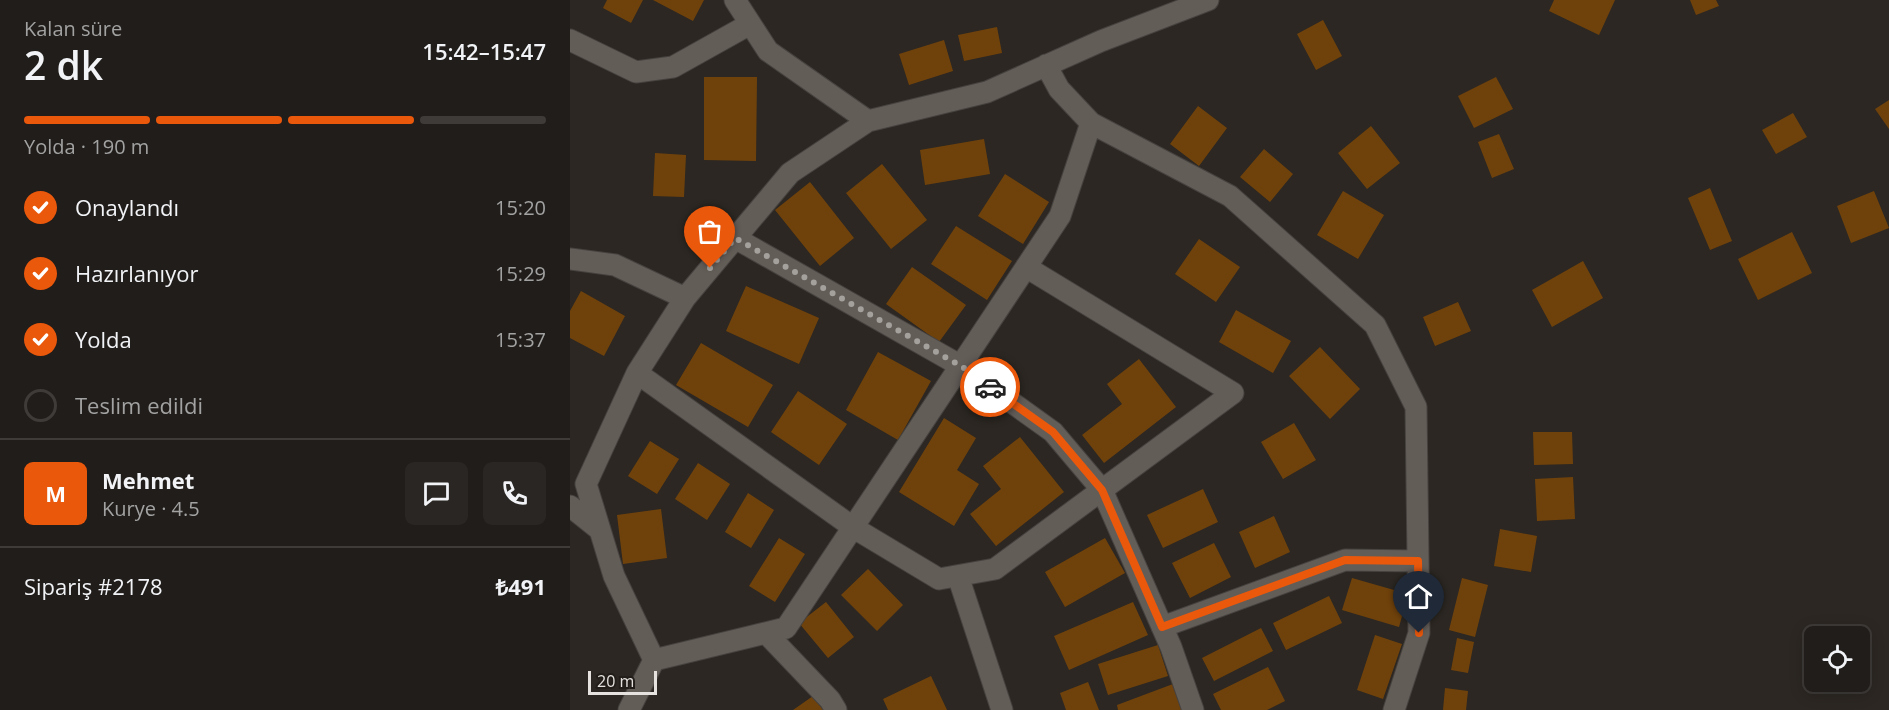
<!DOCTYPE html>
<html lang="tr">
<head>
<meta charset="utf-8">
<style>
  :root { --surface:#211d1a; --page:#292623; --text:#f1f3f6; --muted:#a2a2a2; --line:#3e3b39; --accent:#ea580c }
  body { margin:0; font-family:"Open Sans",sans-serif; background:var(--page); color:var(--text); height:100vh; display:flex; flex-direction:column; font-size:22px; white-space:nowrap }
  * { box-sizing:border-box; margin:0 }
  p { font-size:20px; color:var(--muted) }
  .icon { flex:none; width:33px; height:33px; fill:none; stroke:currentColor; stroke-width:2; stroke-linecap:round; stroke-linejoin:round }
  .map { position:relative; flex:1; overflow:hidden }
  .panel { display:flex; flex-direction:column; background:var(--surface); width:570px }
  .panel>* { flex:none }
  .buttons { position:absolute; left:1234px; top:626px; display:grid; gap:12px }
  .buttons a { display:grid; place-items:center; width:66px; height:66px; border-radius:9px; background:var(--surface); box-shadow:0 3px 15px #0003,0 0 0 2px var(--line); font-size:30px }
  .scale { position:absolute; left:18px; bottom:15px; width:69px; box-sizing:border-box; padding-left:6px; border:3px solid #e5e2df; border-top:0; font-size:16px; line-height:21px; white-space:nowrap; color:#e5e2df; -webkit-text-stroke:4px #221d19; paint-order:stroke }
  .pin { position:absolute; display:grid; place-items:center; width:51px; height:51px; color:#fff; margin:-62px -26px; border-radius:50% 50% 50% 0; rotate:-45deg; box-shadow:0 0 6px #0007 }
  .pin .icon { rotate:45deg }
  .courier { position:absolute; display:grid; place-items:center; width:60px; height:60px; margin:-30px; border:4px solid #ea580c; border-radius:50%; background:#fff; color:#222; box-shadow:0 2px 8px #0007 }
  .headline em { font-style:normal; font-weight:600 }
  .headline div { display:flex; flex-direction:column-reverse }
  .headline { display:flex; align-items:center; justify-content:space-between; height:102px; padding:0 24px }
  h1 { font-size:39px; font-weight:600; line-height:45px }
  .bar { display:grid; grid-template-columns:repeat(4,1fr); gap:9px 6px; align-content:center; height:72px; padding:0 24px }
  .bar i { height:8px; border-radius:4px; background:var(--line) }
  .bar .on { background:var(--accent) }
  .bar p { grid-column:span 4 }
  .line { display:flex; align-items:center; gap:15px; padding:0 24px; border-top:2px solid var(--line) }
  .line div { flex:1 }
  .round { display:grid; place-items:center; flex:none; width:63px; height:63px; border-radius:9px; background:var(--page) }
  ol { padding:0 24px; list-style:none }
  li { display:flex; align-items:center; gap:18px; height:66px }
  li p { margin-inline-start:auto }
  li .icon { padding:6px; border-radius:50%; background:var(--accent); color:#fff; stroke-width:4 }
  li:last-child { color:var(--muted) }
  li i { width:33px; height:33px; border:3px solid var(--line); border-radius:50% }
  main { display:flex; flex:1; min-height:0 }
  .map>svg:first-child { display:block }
  .building { fill:#70420b }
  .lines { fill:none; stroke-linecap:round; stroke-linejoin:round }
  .minor-casing { stroke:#46423f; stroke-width:23 }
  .minor { stroke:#635d58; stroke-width:21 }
  .done { stroke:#a4a19d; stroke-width:6; stroke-dasharray:0 10.8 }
  .route { stroke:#ea580c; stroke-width:8 }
</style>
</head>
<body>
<main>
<section class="panel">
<div class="headline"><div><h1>2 dk</h1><p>Kalan süre</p></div><em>15:42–15:47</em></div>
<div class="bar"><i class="on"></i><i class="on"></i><i class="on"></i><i></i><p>Yolda · 190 m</p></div>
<ol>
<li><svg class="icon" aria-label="check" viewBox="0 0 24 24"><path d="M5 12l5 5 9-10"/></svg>Onaylandı<p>15:20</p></li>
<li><svg class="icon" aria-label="check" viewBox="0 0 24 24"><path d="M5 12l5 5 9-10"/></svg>Hazırlanıyor<p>15:29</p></li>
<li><svg class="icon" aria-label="check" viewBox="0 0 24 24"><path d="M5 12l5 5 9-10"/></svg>Yolda<p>15:37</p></li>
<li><i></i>Teslim edildi</li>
</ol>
<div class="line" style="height:108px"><b class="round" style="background:var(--accent);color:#fff">M</b><div><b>Mehmet</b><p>Kurye · 4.5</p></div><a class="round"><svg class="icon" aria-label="chat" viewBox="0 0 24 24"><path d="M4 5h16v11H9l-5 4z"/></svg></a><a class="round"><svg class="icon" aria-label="phone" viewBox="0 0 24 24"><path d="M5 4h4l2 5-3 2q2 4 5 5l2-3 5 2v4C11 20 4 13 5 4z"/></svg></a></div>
<div class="line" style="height:78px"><div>Sipariş #2178</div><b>₺491</b></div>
</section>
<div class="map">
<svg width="1319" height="710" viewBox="0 0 1319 710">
  <rect width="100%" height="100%" fill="#2c2722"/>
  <path class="building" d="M 37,0 L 73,0 L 61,23 L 33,8 Z
    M 83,0 L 134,0 L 123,21 Z
    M 984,0 L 1045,0 L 1029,35 L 979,11 Z
    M 1120,0 L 1146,0 L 1149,6 L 1126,15 Z
    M 753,20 L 772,56 L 746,70 L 727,34 Z
    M 427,27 L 432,53 L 394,61 L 388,35 Z
    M 374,40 L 383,71 L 339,85 L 329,54 Z
    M 134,77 L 187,77 L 186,161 L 134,160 Z
    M 926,77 L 943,109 L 904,128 L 888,96 Z
    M 1319,100 L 1319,129 L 1305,109 Z
    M 628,106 L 657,128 L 629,166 L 600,144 Z
    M 1223,113 L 1237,137 L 1206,154 L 1192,130 Z
    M 801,126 L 830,163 L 797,189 L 768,153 Z
    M 929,134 L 944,169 L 922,178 L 908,142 Z
    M 414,139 L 420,174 L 355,185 L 350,150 Z
    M 694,149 L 723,174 L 700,202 L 670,177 Z
    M 85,153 L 116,155 L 114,197 L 83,196 Z
    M 312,164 L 357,220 L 321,249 L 276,193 Z
    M 435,174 L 479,202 L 453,244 L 408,216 Z
    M 240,182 L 284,238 L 250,266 L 205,210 Z
    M 1140,188 L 1162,241 L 1140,250 L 1118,198 Z
    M 773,191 L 814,215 L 788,259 L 747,235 Z
    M 1304,191 L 1319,228 L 1281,243 L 1267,206 Z
    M 386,226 L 442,261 L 417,300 L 361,264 Z
    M 1222,232 L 1242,273 L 1188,300 L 1168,259 Z
    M 629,239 L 670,267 L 646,302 L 605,274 Z
    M 1013,261 L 1033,298 L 982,327 L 962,290 Z
    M 342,267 L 396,305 L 369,342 L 316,304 Z
    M 176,286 L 249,318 L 229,364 L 156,331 Z
    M 11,291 L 55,316 L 34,356 L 0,338 L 0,311 Z
    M 888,302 L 901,331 L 865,346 L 853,317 Z
    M 666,310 L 721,341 L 703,373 L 649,342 Z
    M 131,343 L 203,385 L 178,427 L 106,385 Z
    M 750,347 L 790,389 L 760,419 L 719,376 Z
    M 308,352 L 361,381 L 328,440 L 276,410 Z
    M 569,359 L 606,407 L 534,463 L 512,435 L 552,404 L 537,384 Z
    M 228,391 L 277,424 L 249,465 L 201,432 Z
    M 374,418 L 406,438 L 387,470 L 409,484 L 384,526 L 329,492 Z
    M 724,423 L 746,460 L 713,479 L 691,442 Z
    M 963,432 L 1002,432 L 1003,464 L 964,465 Z
    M 450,437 L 494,492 L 426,546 L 400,514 L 431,489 L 413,466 Z
    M 80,441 L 109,459 L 87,494 L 58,476 Z
    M 128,463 L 160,484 L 137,520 L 105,499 Z
    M 1003,477 L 1005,519 L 967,521 L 965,479 Z
    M 633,489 L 648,522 L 593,548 L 577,515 Z
    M 178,493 L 204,510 L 181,548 L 155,532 Z
    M 91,509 L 97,558 L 53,564 L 47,515 Z
    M 704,516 L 720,552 L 685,568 L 669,532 Z
    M 930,529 L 967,536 L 961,572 L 924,566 Z
    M 209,538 L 235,554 L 205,602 L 179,586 Z
    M 535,538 L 555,573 L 495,607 L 475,572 Z
    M 644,543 L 661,577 L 620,598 L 602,563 Z
    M 298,569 L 333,605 L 307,631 L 271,595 Z
    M 782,578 L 838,594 L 829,627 L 772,610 Z
    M 892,578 L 918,585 L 905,637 L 879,630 Z
    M 759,596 L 772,623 L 716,650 L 703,623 Z
    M 256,602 L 284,637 L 258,658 L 229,623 Z
    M 563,602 L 578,635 L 499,670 L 484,636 Z
    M 691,628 L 703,651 L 644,681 L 632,658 Z
    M 805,635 L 832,644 L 813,699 L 787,690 Z
    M 887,638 L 904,642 L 898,673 L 881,670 Z
    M 588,645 L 598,676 L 538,695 L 528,664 Z
    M 698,667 L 715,701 L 697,710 L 651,710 L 643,694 Z
    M 361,676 L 377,710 L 318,710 L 313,699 Z
    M 518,682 L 529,710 L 496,710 L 490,693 Z
    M 603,684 L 612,710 L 548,710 L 547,705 Z
    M 875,688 L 898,691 L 896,710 L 873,710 Z
    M 243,696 L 253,710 L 223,710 Z"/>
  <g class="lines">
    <g class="minor-casing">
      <path id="minor" d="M 165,0 L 198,51 L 298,121
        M 0,40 L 66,72 L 103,67 L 180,24
        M 476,65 L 489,89 L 521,123 L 660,196 L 805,325 L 846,407 L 849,633 L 824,710
        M 165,238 L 391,366 L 483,432 L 532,490 L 601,647 L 623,710
        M 0,259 L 45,265 L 115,298
        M 67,373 L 284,528 L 369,579 L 425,569 L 663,393 L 456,267
        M 0,506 L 30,530
        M 388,576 L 432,710
        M 592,627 L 775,560 L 848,561
        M 196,633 L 260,700 L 266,710
        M 84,660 L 44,576 L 16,484 L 67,373 L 115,298 L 220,173 L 298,121 L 417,92 L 531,41 L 638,0
        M 59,710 L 84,660 L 216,628 L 490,216 L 521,123"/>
    </g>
    <use href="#minor" class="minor"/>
  </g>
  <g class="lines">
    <path class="done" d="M 140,268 L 165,238 L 391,366 L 420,387"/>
    <path class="route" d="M 420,387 L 483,432 L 532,490 L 592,627 L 775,560 L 848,561 L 849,633"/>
  </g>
</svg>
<div class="buttons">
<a><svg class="icon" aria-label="locate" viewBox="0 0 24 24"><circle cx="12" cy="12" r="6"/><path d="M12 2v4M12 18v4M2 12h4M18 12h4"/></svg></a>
</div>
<div class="scale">20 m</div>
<div class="pin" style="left:140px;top:268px;background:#ea580c"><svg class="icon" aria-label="bag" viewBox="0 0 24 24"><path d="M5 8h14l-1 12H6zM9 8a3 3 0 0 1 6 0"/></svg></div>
<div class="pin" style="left:849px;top:633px;background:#1f2937"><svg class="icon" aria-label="home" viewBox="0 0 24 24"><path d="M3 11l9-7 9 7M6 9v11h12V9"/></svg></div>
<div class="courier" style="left:420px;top:387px"><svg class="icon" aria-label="car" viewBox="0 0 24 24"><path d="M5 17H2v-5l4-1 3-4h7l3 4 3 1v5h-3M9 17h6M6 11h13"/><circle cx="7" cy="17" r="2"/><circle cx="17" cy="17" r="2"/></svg></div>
</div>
</main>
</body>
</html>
